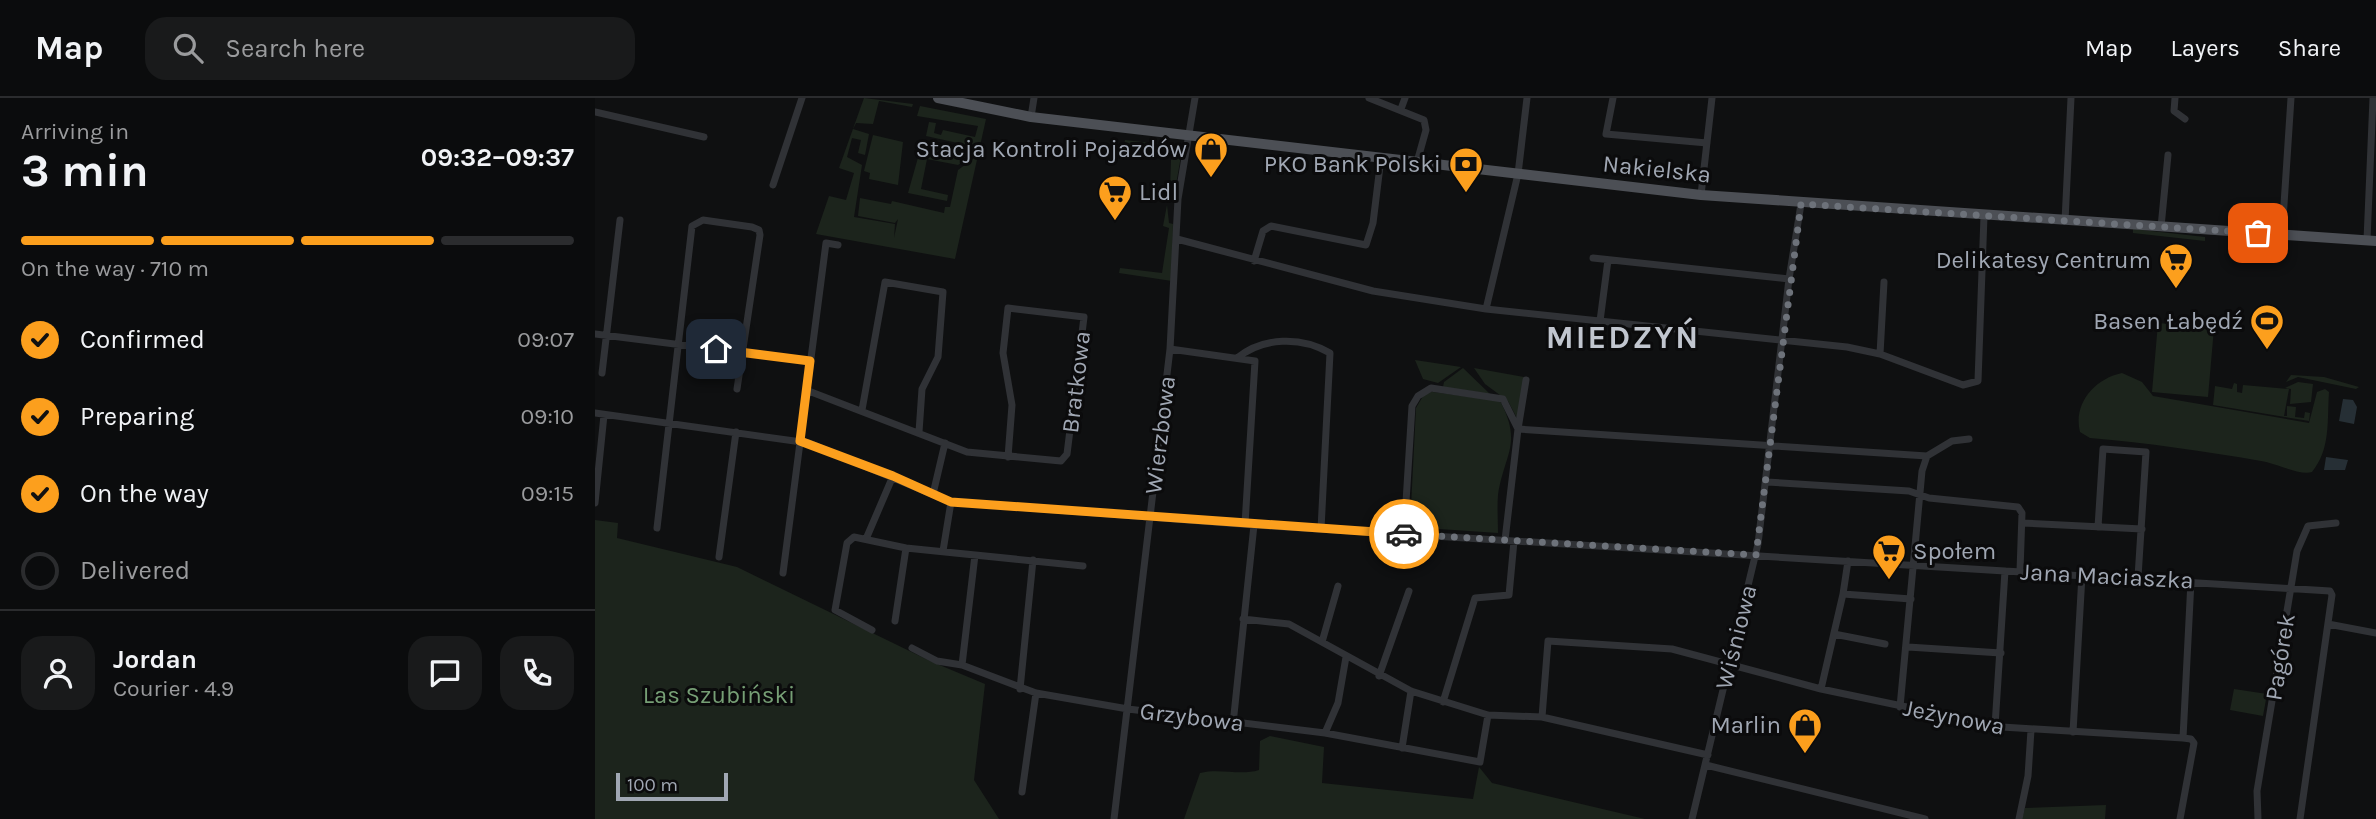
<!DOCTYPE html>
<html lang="en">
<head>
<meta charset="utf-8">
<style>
  :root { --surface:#0b0c0d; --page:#191a1b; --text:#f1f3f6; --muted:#9a9b9d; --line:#2b2c2e; --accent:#fc9f1d }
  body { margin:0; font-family:Karla,sans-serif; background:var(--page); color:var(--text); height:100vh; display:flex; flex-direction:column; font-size:26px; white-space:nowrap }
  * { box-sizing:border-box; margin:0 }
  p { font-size:23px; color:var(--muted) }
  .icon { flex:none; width:38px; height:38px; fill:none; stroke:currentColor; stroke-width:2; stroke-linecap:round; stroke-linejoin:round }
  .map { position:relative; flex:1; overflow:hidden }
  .panel { display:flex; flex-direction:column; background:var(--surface); width:595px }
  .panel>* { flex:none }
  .scale { position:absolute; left:21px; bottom:18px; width:112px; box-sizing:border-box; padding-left:7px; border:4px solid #a0a7b3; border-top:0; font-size:19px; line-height:24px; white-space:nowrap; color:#a0a7b3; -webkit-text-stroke:5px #0b0b0c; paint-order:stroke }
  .pin { position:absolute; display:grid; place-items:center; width:60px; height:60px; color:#fff; margin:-30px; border-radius:14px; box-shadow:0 4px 10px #0006 }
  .courier { position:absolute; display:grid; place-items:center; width:70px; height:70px; margin:-35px; border:5px solid #fc9f1d; border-radius:50%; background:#fff; color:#222; box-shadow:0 2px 9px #0007 }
  .headline em { font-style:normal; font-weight:700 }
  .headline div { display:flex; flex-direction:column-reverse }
  .headline { display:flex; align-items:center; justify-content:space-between; height:119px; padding:0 21px }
  h1 { font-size:46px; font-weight:700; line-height:52px }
  .bar { display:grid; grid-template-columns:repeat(4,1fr); gap:10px 7px; align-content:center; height:84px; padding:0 21px }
  .bar i { height:9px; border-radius:5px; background:var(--line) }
  .bar .selected { background:var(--accent) }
  .bar p { grid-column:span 4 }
  .line { display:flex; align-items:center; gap:18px; padding:0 21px; border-top:2px solid var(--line) }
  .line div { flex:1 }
  .round { display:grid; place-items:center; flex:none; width:74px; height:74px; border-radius:21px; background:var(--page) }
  ol { padding:0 21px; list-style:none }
  li { display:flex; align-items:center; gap:21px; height:77px }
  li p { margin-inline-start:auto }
  li .icon { padding:7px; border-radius:50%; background:var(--accent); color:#111; stroke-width:4 }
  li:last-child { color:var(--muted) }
  li i { width:38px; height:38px; border:4px solid var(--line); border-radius:50% }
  header { display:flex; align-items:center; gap:42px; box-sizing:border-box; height:98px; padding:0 35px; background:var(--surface); border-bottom:2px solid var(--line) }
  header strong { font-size:33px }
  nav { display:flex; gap:38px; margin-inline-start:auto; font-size:24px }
  .search { width:490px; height:63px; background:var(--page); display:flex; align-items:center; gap:18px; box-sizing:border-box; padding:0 24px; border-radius:21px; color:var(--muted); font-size:26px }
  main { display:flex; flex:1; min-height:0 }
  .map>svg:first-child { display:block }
  .green { fill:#1c241c }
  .water { fill:#262f35 }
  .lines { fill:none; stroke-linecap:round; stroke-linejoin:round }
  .minor { stroke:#303236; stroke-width:7 }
  .major { stroke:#4c4f55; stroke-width:10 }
  .done { stroke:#6d727a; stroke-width:7; stroke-dasharray:0 12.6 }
  .route { stroke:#fc9f1d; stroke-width:9 }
  .labels { text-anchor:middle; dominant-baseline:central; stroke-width:6; stroke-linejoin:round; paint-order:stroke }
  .poi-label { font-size:24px; fill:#a0a7b3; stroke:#0b0b0c; text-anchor:end }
  .street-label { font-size:24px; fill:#a0a7b3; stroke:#0b0b0c }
  .park-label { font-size:24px; fill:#769f75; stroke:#0b0b0c }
  .district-label { font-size:32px; font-weight:bold; letter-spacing:2px; fill:#c1c6cf; stroke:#0b0b0c }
</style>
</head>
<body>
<header>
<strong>Map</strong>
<div class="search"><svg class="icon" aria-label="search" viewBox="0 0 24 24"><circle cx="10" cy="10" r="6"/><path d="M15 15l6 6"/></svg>Search here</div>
<nav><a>Map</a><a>Layers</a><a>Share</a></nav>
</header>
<main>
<section class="panel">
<div class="headline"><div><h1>3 min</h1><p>Arriving in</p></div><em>09:32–09:37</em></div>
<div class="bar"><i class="selected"></i><i class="selected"></i><i class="selected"></i><i></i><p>On the way · 710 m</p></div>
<ol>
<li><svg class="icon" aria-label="check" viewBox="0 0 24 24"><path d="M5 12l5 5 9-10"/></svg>Confirmed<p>09:07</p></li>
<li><svg class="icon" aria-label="check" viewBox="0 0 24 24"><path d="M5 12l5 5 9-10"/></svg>Preparing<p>09:10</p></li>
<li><svg class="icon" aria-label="check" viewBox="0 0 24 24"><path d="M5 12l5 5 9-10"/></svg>On the way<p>09:15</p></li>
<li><i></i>Delivered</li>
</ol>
<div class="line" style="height:126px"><a class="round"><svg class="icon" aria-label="person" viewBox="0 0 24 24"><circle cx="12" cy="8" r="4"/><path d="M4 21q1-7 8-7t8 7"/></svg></a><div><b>Jordan</b><p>Courier · 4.9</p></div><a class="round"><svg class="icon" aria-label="chat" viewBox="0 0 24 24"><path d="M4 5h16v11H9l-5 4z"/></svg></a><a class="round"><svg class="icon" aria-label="phone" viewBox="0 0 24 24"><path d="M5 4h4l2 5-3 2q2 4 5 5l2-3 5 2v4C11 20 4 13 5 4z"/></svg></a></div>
</section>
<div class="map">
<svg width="1781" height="721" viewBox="0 0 1781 721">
  <rect width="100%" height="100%" fill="#0f1011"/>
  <path class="green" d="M 269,0 L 318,6 L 317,9 L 284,3 L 278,26 L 261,25 L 258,31 L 274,36 L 270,57 L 263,55 L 266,42 L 257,40 L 252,59 L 267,67 L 259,119 L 300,126 L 299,140 L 303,121 L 300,125 L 263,118 L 265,100 L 296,106 L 297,103 L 349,115 L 350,109 L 355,109 L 363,72 L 378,61 L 381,49 L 331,38 L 334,24 L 341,25 L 339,35 L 346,37 L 348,32 L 380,39 L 383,28 L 322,18 L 325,8 L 391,21 L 360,161 L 221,136 L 234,98 L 251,102 L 259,75 L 244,70 Z
    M 278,37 L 308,44 L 303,87 L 274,81 L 275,75 L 269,73 Z
    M 530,42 L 573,47 L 574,53 L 529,47 Z
    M 326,49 L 375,59 L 363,67 L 332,61 L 326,91 L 353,97 L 352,103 L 313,95 Z
    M 581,58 L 586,58 L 580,92 L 575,95 L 576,62 Z
    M 572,107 L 574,125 L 578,126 L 577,183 L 524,175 L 525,170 L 567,175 L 574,130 L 568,128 Z
    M 1538,131 L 1610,139 L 1610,143 L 1538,135 Z
    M 1563,225 L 1619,230 L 1613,299 L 1557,294 Z
    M 820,262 L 866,269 L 843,285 L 828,281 Z
    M 868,270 L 895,296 L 848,289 L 849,284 Z
    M 879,270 L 929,279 L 924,324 L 913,303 L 890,286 Z
    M 1527,275 L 1547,284 L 1558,298 L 1714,325 L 1722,294 L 1730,291 L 1734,294 C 1732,322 1736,351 1717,374 C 1705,378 1681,365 1666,363 C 1609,353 1553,345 1495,340 L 1485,334 C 1478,306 1499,281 1527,275 Z
    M 1696,277 L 1729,279 L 1764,289 L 1761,291 L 1703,279 L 1691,284 Z
    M 1703,284 L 1718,286 L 1716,304 L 1695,306 L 1696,291 L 1690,290 Z
    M 1639,285 L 1642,286 L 1642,294 L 1647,295 L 1648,287 L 1694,291 L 1689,318 L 1692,318 L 1692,308 L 1701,309 L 1700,319 L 1709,320 L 1710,314 L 1715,315 L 1714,323 L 1618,307 L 1620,288 L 1637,291 Z
    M 831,293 L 905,303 C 928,346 909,356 903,397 C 902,409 903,423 903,435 L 815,429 L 821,310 Z
    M 0,422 L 23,425 L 22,440 L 142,469 L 335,563 L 390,586 L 379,682 L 404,721 L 0,721 Z
    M 1639,591 L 1672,596 L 1668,618 L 1635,612 Z
    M 675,638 L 729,649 L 727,685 L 878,701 L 884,669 L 897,685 L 1050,721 L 589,721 L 605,675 C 626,670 645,678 664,672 L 665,643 Z
    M 1511,707 L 1510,721 L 1427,721 L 1430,710 Z"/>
  <path class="water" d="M 1748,301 L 1758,302 L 1762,309 L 1759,326 L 1744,323 Z
    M 1731,359 L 1753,362 L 1750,372 L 1729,372 Z"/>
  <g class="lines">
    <path class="minor" d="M 774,0 L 829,22 L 831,32 L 822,64
      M 1018,0 L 1011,36 L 1112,45
      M 1580,0 L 1579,13 L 1590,21
      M 806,11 L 810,0
      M 0,14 L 109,39
      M 436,19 L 439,0
      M 178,87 L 207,0
      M 1106,97 L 1117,0
      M 1470,123 L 1476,0
      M 1566,129 L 1573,57
      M 1687,137 L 1696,0
      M 582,141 L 778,193 L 891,211 L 1252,249 L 1285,256 L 1368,287 L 1383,283 L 1389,118
      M 1772,142 L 1778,0
      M 998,160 L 1194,181
      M 659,163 L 668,133 L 676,128 L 771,147 L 778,125 L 786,60
      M 891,211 L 923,76 L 932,0
      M 1005,223 L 1013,162
      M 0,236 L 215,263
      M 575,251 L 660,263 L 650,426
      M 1285,256 L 1289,184
      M 642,260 C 668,239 706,238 735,255 L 726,431
      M 7,275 L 25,122
      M 211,292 L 372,354 L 466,363 L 472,356 L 489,219 L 413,210 L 408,255 L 417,307 L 413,359
      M 267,312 L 290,184 L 348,194 L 343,259 L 327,291 L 324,334
      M 0,315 L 214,345 L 356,404 L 659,427 L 1735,493 L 1737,497 L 1705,721
      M 1172,384 L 1314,393 L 1334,400 L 1423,409 L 1427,415 L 1425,473
      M 338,396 L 350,345
      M 0,405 L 9,317
      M 1427,425 L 1547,431
      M 1503,429 L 1508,351 L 1551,354 L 1543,479
      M 62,430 L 97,128 L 108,122 L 157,129 L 164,132 L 165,137 L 142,291
      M 809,436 L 817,308 L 823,298 L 836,290 L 908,301 L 923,331 L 931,282
      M 271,441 L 298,378
      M 910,442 L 923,331 L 1332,358
      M 348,453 L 356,404
      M 124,459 L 141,334
      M 188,475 L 231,145 L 243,147
      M 1248,496 L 1316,501
      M 648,521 L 694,526 L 816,593 L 893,617 L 947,619
      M 300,523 L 311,450
      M 1733,526 L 1781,535
      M 277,532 L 240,512 L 252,445 L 259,439 L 311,450 L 488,468
      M 1239,536 L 1290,546
      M 727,544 L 743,488
      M 1313,549 L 1406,555
      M 317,550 L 342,563 L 367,567 L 441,595 L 533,611 L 730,635 L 885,664 L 893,617
      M 367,567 L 380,457
      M 784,578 L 814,493
      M 425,591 L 438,462
      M 1226,591 L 1248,496 L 1253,463
      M 848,604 L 880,500 L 914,497 L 919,443
      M 1305,609 L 1327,373 L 1332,358 L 1357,343 L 1374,341
      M 638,626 L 659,427
      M 1400,628 L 1410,473
      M 1478,634 L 1487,477
      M 730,635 L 743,605 L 751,559
      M 807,650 L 816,593
      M 1113,657 L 947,619 L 953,543 L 1077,551 L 1226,591 L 1407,629 L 1588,640
      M 1111,667 L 1330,721
      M 427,694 L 441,595
      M 519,721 L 575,251 L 583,101 L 600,0
      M 1097,721 L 1163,446 L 1194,181 L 1206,106
      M 1424,721 L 1433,678 L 1436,632
      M 1585,721 L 1599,645 L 1596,641 L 1588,640 L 1596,483
      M 1663,721 L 1662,693 L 1702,453 L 1713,428 L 1741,425"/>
    <path class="major" d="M 343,0 L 436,19 L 1106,97 L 1781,143"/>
  </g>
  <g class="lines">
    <path class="done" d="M 809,436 L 1161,457 L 1206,106 L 1663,135"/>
    <path class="route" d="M 121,251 L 215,263 L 205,343 L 298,378 L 356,404 L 809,436"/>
  </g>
  <defs>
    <g id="shop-pin" transform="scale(1.75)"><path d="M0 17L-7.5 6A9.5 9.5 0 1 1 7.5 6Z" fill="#fc9f1d" stroke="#0b0b0c"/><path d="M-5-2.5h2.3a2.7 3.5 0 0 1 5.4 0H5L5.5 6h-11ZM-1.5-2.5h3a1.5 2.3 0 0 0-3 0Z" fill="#111"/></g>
    <g id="bank-pin" transform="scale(1.75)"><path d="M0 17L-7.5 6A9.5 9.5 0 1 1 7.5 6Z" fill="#fc9f1d" stroke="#0b0b0c"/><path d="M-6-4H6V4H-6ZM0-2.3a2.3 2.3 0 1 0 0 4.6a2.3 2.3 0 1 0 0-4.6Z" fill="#111"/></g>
    <g id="supermarket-pin" transform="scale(1.75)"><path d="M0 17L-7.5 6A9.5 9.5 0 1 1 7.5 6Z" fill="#fc9f1d" stroke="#0b0b0c"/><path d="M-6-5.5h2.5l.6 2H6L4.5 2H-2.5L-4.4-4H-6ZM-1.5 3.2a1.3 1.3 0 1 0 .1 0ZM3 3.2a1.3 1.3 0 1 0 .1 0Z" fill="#111"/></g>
    <g id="stadium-pin" transform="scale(1.75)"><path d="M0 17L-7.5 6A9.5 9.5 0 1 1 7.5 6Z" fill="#fc9f1d" stroke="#0b0b0c"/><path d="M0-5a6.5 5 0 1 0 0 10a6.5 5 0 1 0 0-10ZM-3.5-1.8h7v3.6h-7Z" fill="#111"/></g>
  </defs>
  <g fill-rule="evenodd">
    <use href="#shop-pin" x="616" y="51"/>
    <use href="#bank-pin" x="871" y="66"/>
    <use href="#supermarket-pin" x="520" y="94"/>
    <use href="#supermarket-pin" x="1581" y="162"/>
    <use href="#stadium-pin" x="1672" y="223"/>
    <use href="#supermarket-pin" x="1294" y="453"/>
    <use href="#shop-pin" x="1210" y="627"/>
  </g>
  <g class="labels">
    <g class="poi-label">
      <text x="592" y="51">Stacja Kontroli Pojazdów</text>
      <text x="846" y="66">PKO Bank Polski</text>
      <text x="544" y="94" text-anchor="start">Lidl</text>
      <text x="1556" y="162">Delikatesy Centrum</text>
      <text x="1648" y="223">Basen Łabędź</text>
      <text x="1318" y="453" text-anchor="start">Społem</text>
      <text x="1186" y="627">Marlin</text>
    </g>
    <g class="street-label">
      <text transform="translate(1062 71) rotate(6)">Nakielska</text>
      <text transform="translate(481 284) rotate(-83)">Bratkowa</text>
      <text transform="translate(565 337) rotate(-83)">Wierzbowa</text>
      <text transform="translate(1512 478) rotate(3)">Jana Maciaszka</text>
      <text transform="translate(1141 539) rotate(-76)">Wiśniowa</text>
      <text transform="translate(1685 559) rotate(-81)">Pagórek</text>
      <text transform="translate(597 619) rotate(7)">Grzybowa</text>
      <text transform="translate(1359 619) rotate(11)">Jeżynowa</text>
    </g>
    <g class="park-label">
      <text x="124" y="597">Las Szubiński</text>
    </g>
    <g class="district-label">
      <text x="1028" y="239">MIEDZYŃ</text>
    </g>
  </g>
</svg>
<div class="scale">100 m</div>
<div class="pin" style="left:1663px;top:135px;background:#ea580c"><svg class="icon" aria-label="bag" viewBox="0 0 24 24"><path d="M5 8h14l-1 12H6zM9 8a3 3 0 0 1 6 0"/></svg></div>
<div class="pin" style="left:121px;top:251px;background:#1f2937"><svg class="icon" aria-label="home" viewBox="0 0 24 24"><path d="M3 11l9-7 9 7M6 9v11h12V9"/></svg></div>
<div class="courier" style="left:809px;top:436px"><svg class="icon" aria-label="car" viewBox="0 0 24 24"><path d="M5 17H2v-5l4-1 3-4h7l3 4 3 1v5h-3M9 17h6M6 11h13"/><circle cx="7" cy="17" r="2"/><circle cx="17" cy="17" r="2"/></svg></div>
</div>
</main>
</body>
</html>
